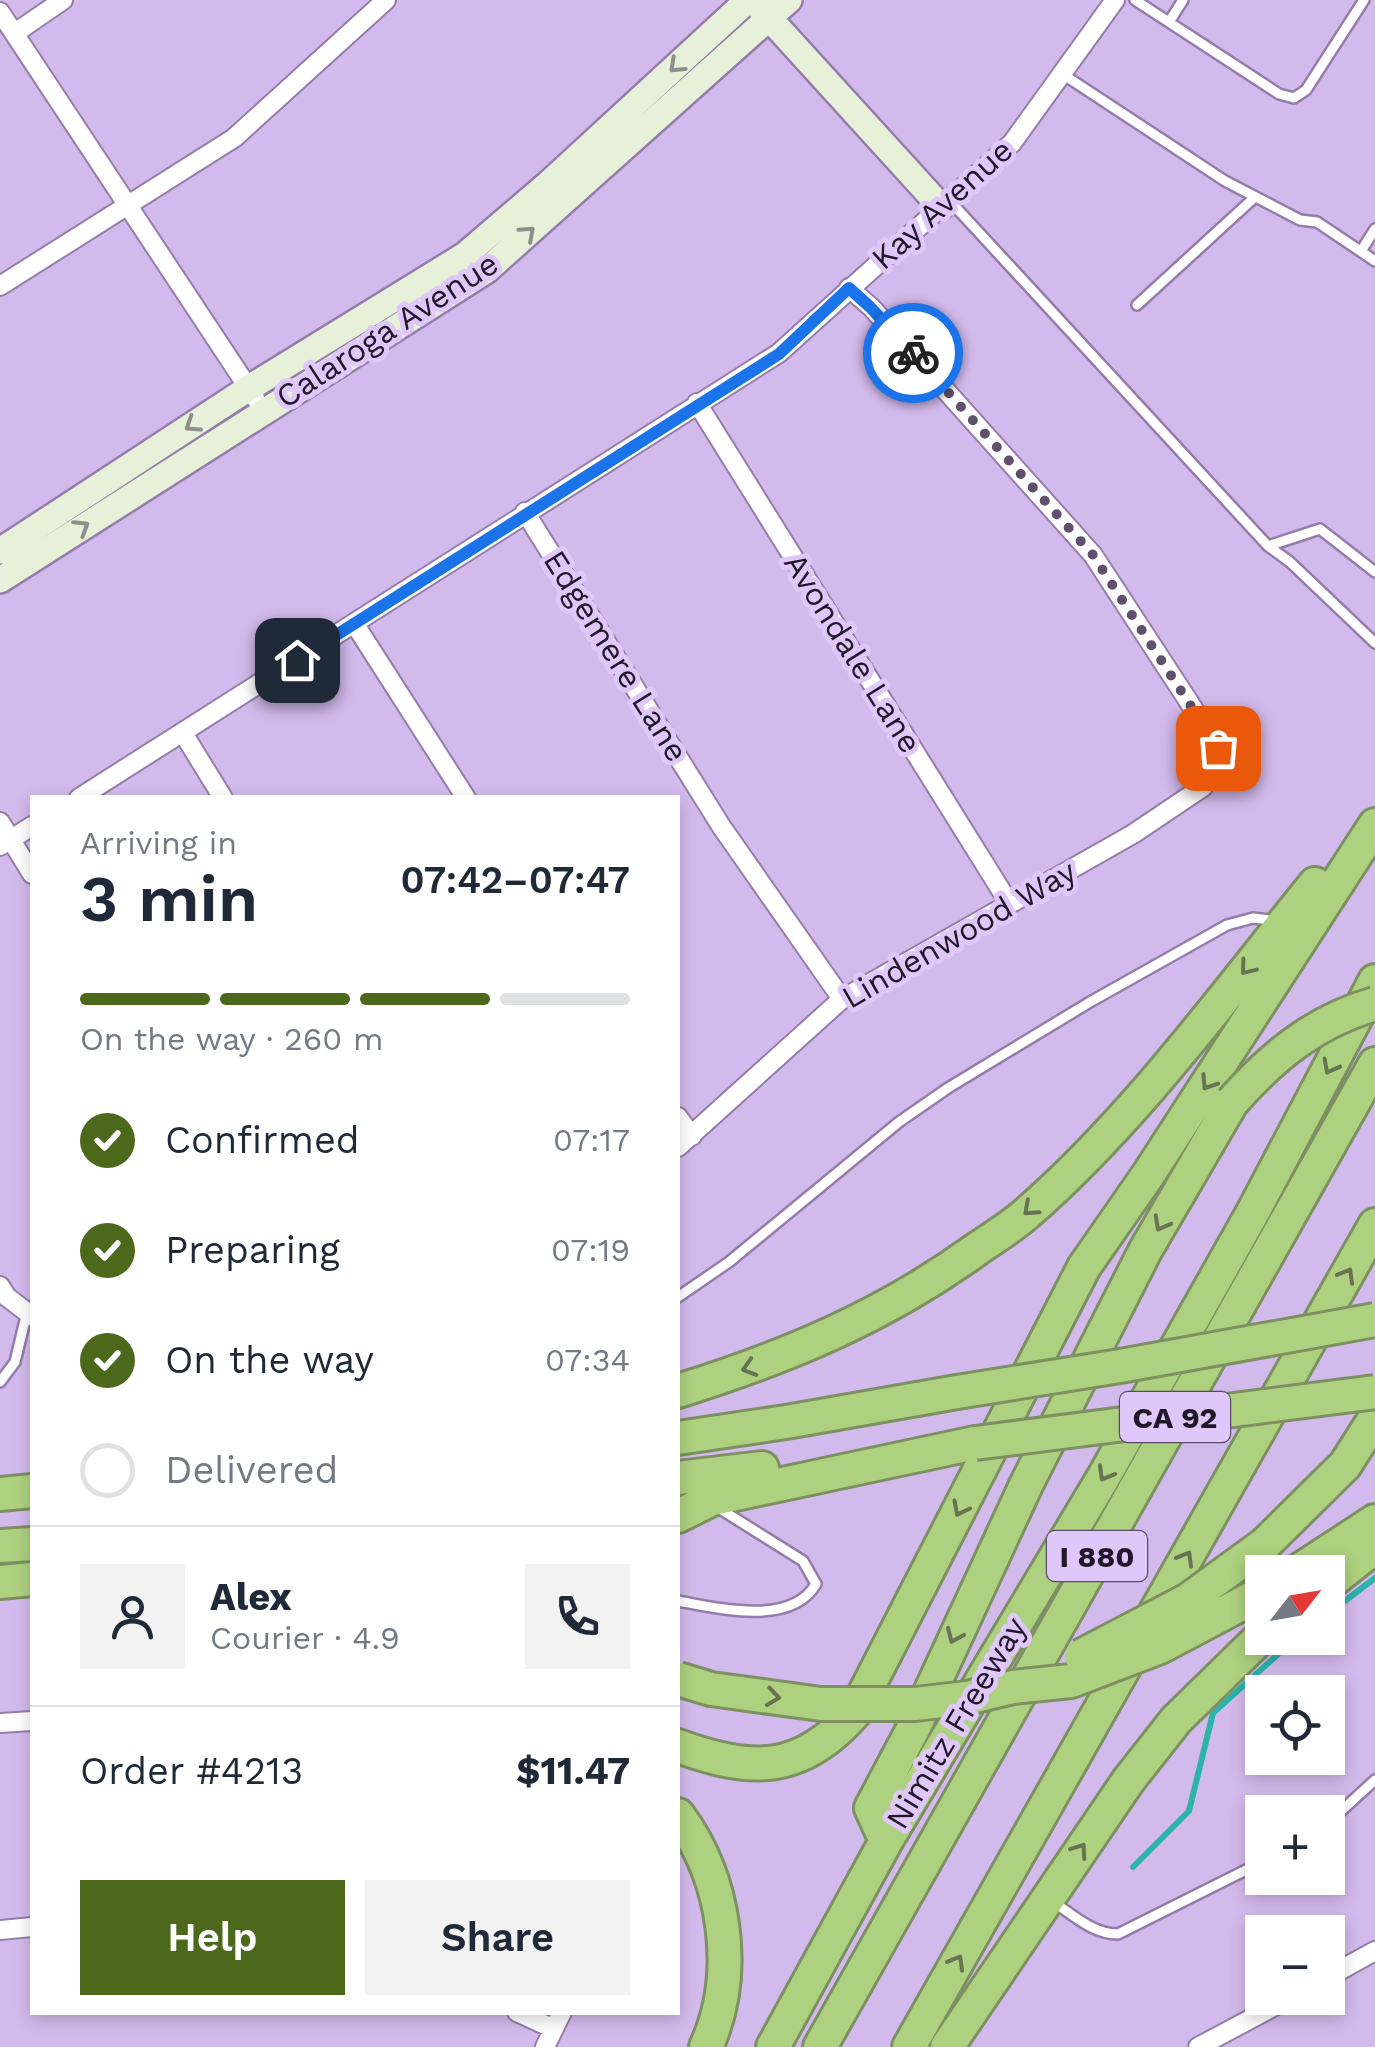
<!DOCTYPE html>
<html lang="en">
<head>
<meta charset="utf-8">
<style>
  :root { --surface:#fff; --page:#f2f2f3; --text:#1f2937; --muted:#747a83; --line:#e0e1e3; --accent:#4c681b }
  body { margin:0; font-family:"Work Sans",sans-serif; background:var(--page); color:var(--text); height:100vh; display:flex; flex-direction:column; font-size:38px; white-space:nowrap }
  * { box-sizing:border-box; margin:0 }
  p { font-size:32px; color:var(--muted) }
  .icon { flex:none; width:55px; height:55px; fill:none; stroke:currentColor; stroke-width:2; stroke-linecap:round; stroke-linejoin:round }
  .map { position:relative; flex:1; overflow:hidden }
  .side { position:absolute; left:30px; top:795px; width:650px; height:1220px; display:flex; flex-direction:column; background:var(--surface); border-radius:0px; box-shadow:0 5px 15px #0003 }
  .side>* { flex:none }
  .needle { width:65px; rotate:59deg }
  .buttons { position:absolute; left:1245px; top:1555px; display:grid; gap:20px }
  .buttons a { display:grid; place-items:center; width:100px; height:100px; border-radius:0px; background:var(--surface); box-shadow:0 5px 15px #0003; font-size:50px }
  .pin { position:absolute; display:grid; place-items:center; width:85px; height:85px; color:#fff; margin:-42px; border-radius:20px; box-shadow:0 5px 15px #0006 }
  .courier { position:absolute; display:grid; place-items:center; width:100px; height:100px; margin:-50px; border:8px solid #1a73e8; border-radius:50%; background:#fff; color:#222; box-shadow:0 2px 12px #0007 }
  .headline em { font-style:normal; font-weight:600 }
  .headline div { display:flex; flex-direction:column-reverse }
  .headline { display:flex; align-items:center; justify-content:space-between; height:170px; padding:0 50px }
  h1 { font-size:65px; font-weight:600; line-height:75px }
  .bar { display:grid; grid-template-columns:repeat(4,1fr); gap:15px 10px; align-content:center; height:120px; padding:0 50px }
  .bar i { height:12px; border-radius:8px; background:var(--line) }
  .bar .active { background:var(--accent) }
  .bar p { grid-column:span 4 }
  .line { display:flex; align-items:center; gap:25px; padding:0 50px; border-top:2px solid var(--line) }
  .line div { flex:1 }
  .round { display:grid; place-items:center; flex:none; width:105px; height:105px; border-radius:0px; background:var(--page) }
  ol { padding:0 50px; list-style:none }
  li { display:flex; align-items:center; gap:30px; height:110px }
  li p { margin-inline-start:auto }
  li .icon { padding:10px; border-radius:50%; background:var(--accent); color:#fff; stroke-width:4 }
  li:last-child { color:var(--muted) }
  li i { width:55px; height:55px; border:5px solid var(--line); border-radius:50% }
  .action { display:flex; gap:20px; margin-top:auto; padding:20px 50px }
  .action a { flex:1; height:115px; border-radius:0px; background:var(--accent); color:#fff; font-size:40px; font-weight:600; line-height:115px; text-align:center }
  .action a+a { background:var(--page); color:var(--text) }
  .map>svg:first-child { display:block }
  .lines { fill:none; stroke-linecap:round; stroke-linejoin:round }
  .stream { stroke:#2ab4ab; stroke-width:6 }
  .lane-casing { stroke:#957dab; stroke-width:14 }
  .street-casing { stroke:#957dab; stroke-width:22 }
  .secondary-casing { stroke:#957dab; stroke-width:30 }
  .highway-casing { stroke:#7c9061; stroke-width:38 }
  .lane { stroke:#fff; stroke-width:9 }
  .street { stroke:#fff; stroke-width:18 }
  .secondary { stroke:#e7f1d9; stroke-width:25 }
  .highway { stroke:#aed17f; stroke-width:32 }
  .highway-bridge-casing { stroke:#7c9061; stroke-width:38; stroke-linecap:butt }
  .highway-bridge { stroke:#aed17f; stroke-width:32 }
  .oneway { stroke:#8d8f8a }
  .oneway2 { stroke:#677454 }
  .done { stroke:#5f506d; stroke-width:10; stroke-dasharray:0 18 }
  .route { stroke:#1a73e8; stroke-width:12 }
  .labels { text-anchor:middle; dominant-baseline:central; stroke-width:10; stroke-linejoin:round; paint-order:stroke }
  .shield { fill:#e0c7f9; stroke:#5a4c67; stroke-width:2.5 }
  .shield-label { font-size:30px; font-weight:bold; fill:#201729 }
  .street-label { font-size:32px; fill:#201729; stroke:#e0c7f9 }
</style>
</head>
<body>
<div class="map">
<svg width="1375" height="2047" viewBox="0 0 1375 2047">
  <rect width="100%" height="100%" fill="#d3baec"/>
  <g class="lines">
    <path class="stream" d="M 1328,1614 L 1375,1578
      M 1133,1867 L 1189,1811 L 1213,1713 L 1296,1638"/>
    <g class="lane-casing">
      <path id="lane" d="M 1135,0 L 1279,94 L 1294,98 L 1306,90 L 1364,0
        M 1169,22 L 1183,0
        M 1064,75 L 1225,181 L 1300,220 L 1317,222 L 1375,261
        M 949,200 L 1268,546 L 1290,562 L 1375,643
        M 1361,251 L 1375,229
        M 1137,305 L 1255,197
        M 1268,546 L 1320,529 L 1375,572
        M 678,1297 L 729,1262 L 899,1122 L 948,1088 L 1090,1002 L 1227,925 L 1253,918 L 1278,921
        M 0,1382 L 15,1362 L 27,1312
        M 678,1601 C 718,1608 791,1627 816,1584 L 803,1561 L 717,1507
        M 1328,1823 L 1375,1780
        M 1052,1901 C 1073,1915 1093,1934 1118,1934 L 1262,1862"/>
    </g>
    <g class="street-casing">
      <path id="street" d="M 0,12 L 255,398
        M 15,33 L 63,0
        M 0,286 L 234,138 L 386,0
        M 849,288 L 871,307 L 1093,555 L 1219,748
        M 697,403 L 1009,903
        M 525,512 L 721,826 L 842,999
        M 354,623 L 466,798
        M 183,733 L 223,798
        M 79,798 L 779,353 L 1012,143 L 1115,0
        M 0,822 L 32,874
        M 0,846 L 32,826
        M 678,1117 L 692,1136
        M 678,1147 L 842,999 L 1133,834 L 1203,787 L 1219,748 L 1243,734
        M 0,1286 L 7,1297 L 32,1316
        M 0,1723 L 32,1721
        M 0,1930 L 32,1927
        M 1328,1977 L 1375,1951
        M 517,2012 L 554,2029
        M 545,2047 L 562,2012
        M 1198,2047 L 1290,1998"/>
    </g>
    <g class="secondary-casing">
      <path id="secondary" d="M 760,8 L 941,207
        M 0,551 L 249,388 L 465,255 L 548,184 L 748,0
        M 0,580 L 487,270 L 789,0"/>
    </g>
    <g class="highway-casing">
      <path id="highway" d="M 678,1391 C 787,1357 883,1317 977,1249 C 993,1238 1011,1227 1026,1214 C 1134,1120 1225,995 1315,884
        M 678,1438 L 786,1422 L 957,1392
        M 678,1478 L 762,1468
        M 0,1494 L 32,1491
        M 678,1516 L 712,1499 L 975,1443
        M 1265,1544 L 1345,1465 L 1375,1418
        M 0,1546 L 32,1544
        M 1297,1572 L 1375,1521
        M 0,1582 L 32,1579
        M 1328,1584 L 1375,1547
        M 678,1746 C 751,1773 801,1774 855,1712 L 1084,1267 L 1148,1175 L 1375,825
        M 678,1815 C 725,1878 740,1973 706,2047
        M 886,1841 L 871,1808 L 914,1727 L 1026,1485 L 1145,1251 L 1232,1102
        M 773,2047 L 886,1841 L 1103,1478 L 1253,1212 L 1375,981
        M 820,2047 L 1375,1064
        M 909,2047 L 1375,1225
        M 947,2047 L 1128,1781 L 1176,1720 L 1262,1636"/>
    </g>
    <use href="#lane" class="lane"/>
    <use href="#street" class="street"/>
    <use href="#secondary" class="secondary"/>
    <use href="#highway" class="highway"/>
    <g class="highway-bridge-casing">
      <path id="highway-bridge" d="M 1232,1102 C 1273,1056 1315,1021 1375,1004
        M 957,1392 L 1120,1366 L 1375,1320
        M 975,1443 L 1375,1392
        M 1081,1656 L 1188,1600 L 1265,1544
        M 678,1679 L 711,1689 L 821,1704 L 915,1704 L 967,1698 L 1013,1687 L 1071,1681 L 1160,1647 L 1262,1593"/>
    </g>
    <use href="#highway-bridge" class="highway-bridge"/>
  </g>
  <defs><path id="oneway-chevron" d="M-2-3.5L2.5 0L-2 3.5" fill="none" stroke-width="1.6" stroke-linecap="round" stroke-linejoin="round" transform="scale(2.5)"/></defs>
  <g class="oneway">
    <use href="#oneway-chevron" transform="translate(676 66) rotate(137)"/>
    <use href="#oneway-chevron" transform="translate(528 233) rotate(-42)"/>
    <use href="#oneway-chevron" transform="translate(192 425) rotate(147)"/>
    <use href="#oneway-chevron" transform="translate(82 527) rotate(-32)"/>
  </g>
  <g class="oneway2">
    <use href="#oneway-chevron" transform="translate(1247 968) rotate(129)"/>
    <use href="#oneway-chevron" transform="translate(1330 1067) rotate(118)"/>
    <use href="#oneway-chevron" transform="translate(1208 1083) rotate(123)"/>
    <use href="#oneway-chevron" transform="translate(1030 1209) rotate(138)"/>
    <use href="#oneway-chevron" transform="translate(1161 1224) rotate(119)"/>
    <use href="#oneway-chevron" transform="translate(1347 1275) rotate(-60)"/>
    <use href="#oneway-chevron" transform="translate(749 1368) rotate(163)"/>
    <use href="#oneway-chevron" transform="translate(1105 1474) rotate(120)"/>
    <use href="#oneway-chevron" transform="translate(960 1509) rotate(117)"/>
    <use href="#oneway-chevron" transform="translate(1186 1558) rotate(-60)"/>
    <use href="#oneway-chevron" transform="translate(954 1636) rotate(114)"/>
    <use href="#oneway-chevron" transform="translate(773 1697) rotate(8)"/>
    <use href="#oneway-chevron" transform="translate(1080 1850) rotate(-55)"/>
    <use href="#oneway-chevron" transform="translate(957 1962) rotate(-60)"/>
  </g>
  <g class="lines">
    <path class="done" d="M 913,353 L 1093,555 L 1218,748"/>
    <path class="route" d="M 297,660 L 779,354 L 849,288 L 870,307 L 913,353"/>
  </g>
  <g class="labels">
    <g class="shield">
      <rect x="1120" y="1392" width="110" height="50" rx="8"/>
      <rect x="1047" y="1531" width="100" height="50" rx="8"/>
    </g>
    <g class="shield-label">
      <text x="1175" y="1417">CA 92</text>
      <text x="1097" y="1556">I 880</text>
    </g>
    <g class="street-label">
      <text transform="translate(942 204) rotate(-42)">Kay Avenue</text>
      <text transform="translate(387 330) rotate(-33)">Calaroga Avenue</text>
      <text transform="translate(853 653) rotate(58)">Avondale Lane</text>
      <text transform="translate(616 656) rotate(58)">Edgemere Lane</text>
      <text transform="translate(959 934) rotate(-30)">Lindenwood Way</text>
      <text transform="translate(956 1723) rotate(-59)">Nimitz Freeway</text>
    </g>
  </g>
</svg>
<div class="buttons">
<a><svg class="needle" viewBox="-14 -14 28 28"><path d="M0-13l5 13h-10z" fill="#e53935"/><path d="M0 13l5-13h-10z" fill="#747a83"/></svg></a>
<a><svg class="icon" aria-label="locate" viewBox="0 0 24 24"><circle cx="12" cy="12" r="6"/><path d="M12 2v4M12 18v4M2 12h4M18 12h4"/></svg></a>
<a>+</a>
<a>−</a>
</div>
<div class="pin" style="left:1218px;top:748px;background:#ea580c"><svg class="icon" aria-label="bag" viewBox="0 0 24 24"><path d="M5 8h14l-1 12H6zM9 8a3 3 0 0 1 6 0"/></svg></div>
<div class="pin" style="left:297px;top:660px;background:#1f2937"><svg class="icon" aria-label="home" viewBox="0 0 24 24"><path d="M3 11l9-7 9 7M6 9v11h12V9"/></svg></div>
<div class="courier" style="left:913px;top:353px"><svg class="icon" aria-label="bike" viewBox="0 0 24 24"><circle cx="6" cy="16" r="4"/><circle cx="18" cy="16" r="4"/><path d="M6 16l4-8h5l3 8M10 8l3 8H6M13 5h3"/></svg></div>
<section class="side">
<div class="headline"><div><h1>3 min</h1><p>Arriving in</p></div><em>07:42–07:47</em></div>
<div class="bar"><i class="active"></i><i class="active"></i><i class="active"></i><i></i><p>On the way · 260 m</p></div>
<ol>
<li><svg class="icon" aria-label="check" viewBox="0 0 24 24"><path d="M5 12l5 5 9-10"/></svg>Confirmed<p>07:17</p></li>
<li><svg class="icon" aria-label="check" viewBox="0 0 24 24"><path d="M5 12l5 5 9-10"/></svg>Preparing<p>07:19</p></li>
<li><svg class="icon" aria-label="check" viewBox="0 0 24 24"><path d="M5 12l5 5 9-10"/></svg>On the way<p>07:34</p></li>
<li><i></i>Delivered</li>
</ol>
<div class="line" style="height:180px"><a class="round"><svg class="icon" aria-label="person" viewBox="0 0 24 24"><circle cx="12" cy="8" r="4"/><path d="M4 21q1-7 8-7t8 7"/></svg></a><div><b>Alex</b><p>Courier · 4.9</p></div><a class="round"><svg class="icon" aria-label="phone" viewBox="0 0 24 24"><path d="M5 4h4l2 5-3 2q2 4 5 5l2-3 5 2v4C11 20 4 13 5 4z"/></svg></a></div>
<div class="line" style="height:130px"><div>Order #4213</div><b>$11.47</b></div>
<div class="action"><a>Help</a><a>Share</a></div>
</section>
</div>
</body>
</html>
